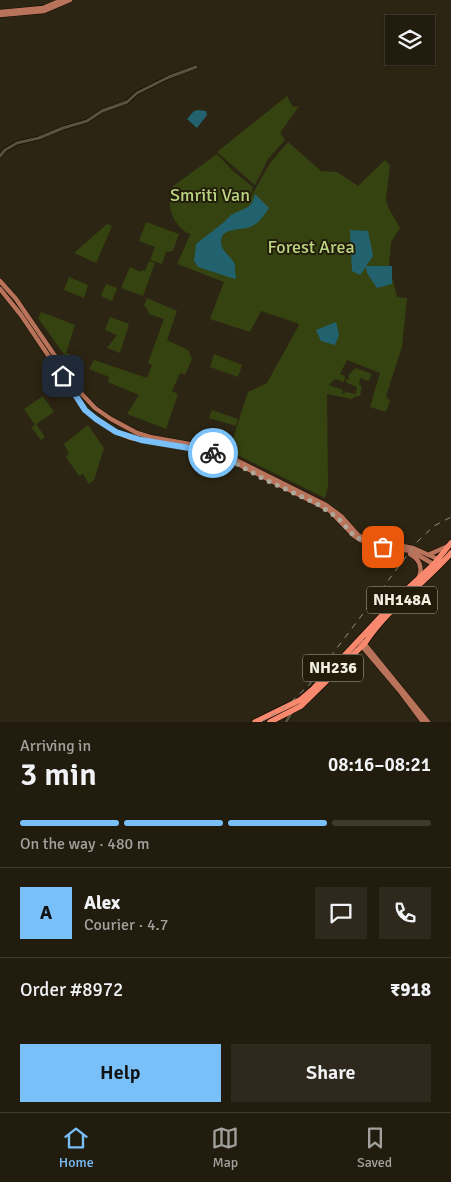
<!DOCTYPE html>
<html lang="en">
<head>
<meta charset="utf-8">
<style>
  :root { --surface:#221c0e; --page:#2e291c; --text:#f1f3f6; --muted:#a2a19e; --line:#3f3a2e; --accent:#79bff8 }
  body { margin:0; font-family:Signika,sans-serif; background:var(--page); color:var(--text); height:100vh; display:flex; flex-direction:column; font-size:19px; white-space:nowrap }
  * { box-sizing:border-box; margin:0 }
  p { font-size:16px; color:var(--muted) }
  .icon { flex:none; width:28px; height:28px; fill:none; stroke:currentColor; stroke-width:2; stroke-linecap:round; stroke-linejoin:round }
  .map { position:relative; height:722px; overflow:hidden }
  .panel { display:flex; flex-direction:column; background:var(--surface); flex:1 }
  .panel>* { flex:none }
  .buttons { position:absolute; left:385px; top:15px; display:grid; gap:10px }
  .buttons a { display:grid; place-items:center; width:50px; height:50px; border-radius:0px; background:var(--surface); box-shadow:0 1px 4px #0004,0 0 0 1px var(--line); font-size:25px }
  .pin { position:absolute; display:grid; place-items:center; width:42px; height:42px; color:#fff; margin:-21px; border-radius:10px; box-shadow:0 2px 8px #0006 }
  .courier { position:absolute; display:grid; place-items:center; width:50px; height:50px; margin:-25px; border:4px solid #79bff8; border-radius:50%; background:#fff; color:#222; box-shadow:0 1px 6px #0007 }
  .summary em { font-style:normal; font-weight:600 }
  .summary div { display:flex; flex-direction:column-reverse }
  .summary { display:flex; align-items:center; justify-content:space-between; height:85px; padding:0 20px }
  h1 { font-size:32px; font-weight:600; line-height:38px }
  .bar { display:grid; grid-template-columns:repeat(4,1fr); gap:8px 5px; align-content:center; height:60px; padding:0 20px }
  .bar i { height:6px; border-radius:4px; background:var(--line) }
  .bar .active { background:var(--accent) }
  .bar p { grid-column:span 4 }
  .line { display:flex; align-items:center; gap:12px; padding:0 20px; border-top:1px solid var(--line) }
  .line div { flex:1 }
  .round { display:grid; place-items:center; flex:none; width:52px; height:52px; border-radius:0px; background:var(--page) }
  .primary-button { display:flex; gap:10px; margin-top:auto; padding:10px 20px }
  .primary-button a { flex:1; height:58px; border-radius:0px; background:var(--accent); color:#111; font-size:20px; font-weight:600; line-height:58px; text-align:center }
  .primary-button a+a { background:var(--page); color:var(--text) }
  .dock { display:flex; justify-content:space-around; align-items:center; height:70px; border-top:1px solid var(--line); background:var(--surface); font-size:14px; color:var(--muted) }
  .dock a { display:grid; justify-items:center; gap:2px }
  .dock .active { color:var(--accent) }
  .map>svg:first-child { display:block }
  .green { fill:#354311 }
  .water { fill:#22616e }
  .lines { fill:none; stroke-linecap:round; stroke-linejoin:round }
  .minor-casing { stroke:#150e01; stroke-width:4.5 }
  .major-casing { stroke:#150e01; stroke-width:5.5 }
  .highway-casing { stroke:#150e01; stroke-width:7 }
  .minor { stroke:#5a523e; stroke-width:3 }
  .major { stroke:#b9735b; stroke-width:4.5 }
  .highway { stroke:#f9896e; stroke-width:5.5 }
  .rail { stroke:#969081; stroke-width:1; stroke-dasharray:6 6; stroke-linecap:butt }
  .done { stroke:#aea89a; stroke-width:5; stroke-dasharray:0 9 }
  .route { stroke:#79bff8; stroke-width:6 }
  .labels { text-anchor:middle; dominant-baseline:central; stroke-width:4; stroke-linejoin:round; paint-order:stroke }
  .shield { fill:#231c0a; stroke:#b5afa1; stroke-width:1 }
  .shield-label { font-size:16px; font-weight:bold; fill:#f3eee2 }
  .park-label { font-size:18px; fill:#b9d581; stroke:#231c0a }
</style>
</head>
<body>
<div class="map">
<svg width="451" height="722" viewBox="0 0 451 722">
  <rect width="100%" height="100%" fill="#2d2513"/>
  <path class="green" d="M 287,96 L 293,107 L 299,106 L 280,133 L 285,140 L 268,159 L 255,185 L 217,152 Z
    M 288,142 L 321,171 L 337,172 L 358,186 L 385,160 L 390,165 L 386,200 L 388,207 L 400,228 L 391,242 L 389,266 L 397,297 L 407,298 L 402,347 L 386,396 L 390,401 L 386,412 L 370,407 L 380,373 L 347,360 L 340,374 L 345,376 L 344,382 L 335,379 L 329,385 L 343,390 L 342,394 L 346,392 L 356,394 L 357,387 L 347,383 L 345,380 L 349,379 L 349,374 L 356,368 L 372,374 L 369,381 L 360,378 L 359,385 L 362,386 L 360,396 L 356,396 L 352,399 L 327,394 L 328,486 L 325,498 L 229,451 L 248,392 L 267,383 L 299,325 L 297,323 L 261,311 L 250,332 L 210,319 L 224,282 L 177,264 L 190,235 L 192,235 C 174,228 165,206 172,187 L 217,154 L 233,171 L 253,187 L 249,200 L 270,163 Z
    M 146,222 L 179,234 L 173,251 L 166,252 L 162,264 L 150,260 L 155,247 L 139,241 Z
    M 107,224 L 112,226 L 96,263 L 74,253 Z
    M 149,261 L 155,263 L 143,296 L 121,288 L 130,267 L 141,272 L 142,270 L 145,271 Z
    M 69,277 L 88,285 L 84,298 L 64,290 Z
    M 106,284 L 117,288 L 112,301 L 101,296 Z
    M 147,298 L 177,311 L 167,340 L 188,350 L 192,359 L 185,375 L 180,373 L 172,391 L 178,394 L 166,429 L 127,414 L 139,395 L 108,382 L 109,377 L 89,369 L 94,360 L 147,378 L 152,365 L 148,363 L 164,319 L 149,314 L 147,308 L 144,306 Z
    M 41,312 L 75,325 L 66,353 L 77,357 L 73,367 L 38,318 Z
    M 110,317 L 129,324 L 120,353 L 107,348 L 117,335 L 105,330 Z
    M 214,354 L 242,365 L 238,377 L 210,367 Z
    M 43,396 L 54,412 L 36,424 L 45,437 L 41,440 L 31,427 L 35,425 L 24,409 Z
    M 212,410 L 238,419 L 236,426 L 209,418 Z
    M 88,425 L 104,448 L 94,480 L 89,484 L 83,474 L 79,476 L 66,457 L 69,454 L 64,444 Z"/>
  <path class="water" d="M 198,110 L 206,111 L 207,115 L 197,128 L 187,119 L 194,111 Z
    M 255,194 L 269,208 C 264,215 259,224 250,227 C 243,230 225,228 222,237 C 218,248 228,254 233,261 C 236,265 235,268 235,272 C 236,279 238,273 235,279 L 198,267 L 194,261 L 196,244 L 223,223 L 231,215 L 248,207 L 252,203 Z
    M 350,230 L 368,231 L 373,256 L 366,266 L 392,266 L 392,284 L 377,288 L 367,273 L 366,267 L 360,275 L 352,271 Z
    M 336,322 L 339,335 L 335,345 L 321,341 L 316,330 Z"/>
  <g class="lines">
    <g class="minor-casing">
      <path id="minor" d="M 0,156 L 5,150 L 17,143 L 39,138 L 63,128 L 87,121 L 102,111 L 127,102 L 137,93 L 169,77 L 196,67
        M 286,722 L 292,712"/>
    </g>
    <g class="major-casing">
      <path id="major" d="M 0,12 L 43,8 L 62,0
        M 0,15 L 44,11 L 70,0
        M 0,281 L 16,299 L 79,391 L 95,408 L 111,419 L 137,433 L 150,437 L 206,447 L 228,456 L 326,505 L 341,516 L 358,535 L 365,539 L 413,548 L 440,560
        M 0,289 L 21,315 L 85,410 L 112,430 L 130,438 L 200,450 L 228,459 L 329,510 L 354,536 L 360,540 L 383,547 L 411,551 L 435,565
        M 410,554 C 419,559 423,567 419,577
        M 428,555 L 448,546
        M 363,642 L 428,722
        M 361,645 L 399,690 L 423,722"/>
    </g>
    <g class="highway-casing">
      <path id="highway" d="M 255,722 L 300,700 L 314,688 L 403,593 L 434,564 L 451,543
        M 270,722 L 301,706 L 365,643 C 388,608 424,584 451,553"/>
    </g>
    <use href="#minor" class="minor"/>
    <use href="#major" class="major"/>
    <use href="#highway" class="highway"/>
    <path class="rail" d="M 261,722 L 288,705 L 309,685 L 418,541 L 434,526 L 451,517"/>
  </g>
  <g class="lines">
    <path class="done" d="M 213,453 L 228,459 L 264,479 L 317,504 L 338,518 L 354,536 L 368,543 L 383,547"/>
    <path class="route" d="M 63,376 L 85,410 L 96,419 L 116,432 L 141,440 L 195,449 L 213,453"/>
  </g>
  <g class="labels">
    <g class="shield">
      <rect x="367" y="586.5" width="70" height="27" rx="4"/>
      <rect x="303" y="654.5" width="60" height="27" rx="4"/>
    </g>
    <g class="shield-label">
      <text x="402" y="600">NH148A</text>
      <text x="333" y="668">NH236</text>
    </g>
    <g class="park-label">
      <text x="210" y="195">Smriti Van</text>
      <text x="311" y="247">Forest Area</text>
    </g>
  </g>
</svg>
<div class="buttons">
<a><svg class="icon" aria-label="layers" viewBox="0 0 24 24"><path d="M12 4l9 5-9 5-9-5zM3 14l9 5 9-5"/></svg></a>
</div>
<div class="pin" style="left:383px;top:547px;background:#ea580c"><svg class="icon" aria-label="bag" viewBox="0 0 24 24"><path d="M5 8h14l-1 12H6zM9 8a3 3 0 0 1 6 0"/></svg></div>
<div class="pin" style="left:63px;top:376px;background:#1f2937"><svg class="icon" aria-label="home" viewBox="0 0 24 24"><path d="M3 11l9-7 9 7M6 9v11h12V9"/></svg></div>
<div class="courier" style="left:213px;top:453px"><svg class="icon" aria-label="bike" viewBox="0 0 24 24"><circle cx="6" cy="16" r="4"/><circle cx="18" cy="16" r="4"/><path d="M6 16l4-8h5l3 8M10 8l3 8H6M13 5h3"/></svg></div>
</div>
<section class="panel">
<div class="summary"><div><h1>3 min</h1><p>Arriving in</p></div><em>08:16–08:21</em></div>
<div class="bar"><i class="active"></i><i class="active"></i><i class="active"></i><i></i><p>On the way · 480 m</p></div>
<div class="line" style="height:90px"><b class="round" style="background:var(--accent);color:#111">A</b><div><b>Alex</b><p>Courier · 4.7</p></div><a class="round"><svg class="icon" aria-label="chat" viewBox="0 0 24 24"><path d="M4 5h16v11H9l-5 4z"/></svg></a><a class="round"><svg class="icon" aria-label="phone" viewBox="0 0 24 24"><path d="M5 4h4l2 5-3 2q2 4 5 5l2-3 5 2v4C11 20 4 13 5 4z"/></svg></a></div>
<div class="line" style="height:65px"><div>Order #8972</div><b>₹918</b></div>
<div class="primary-button"><a>Help</a><a>Share</a></div>
</section>
<nav class="dock">
<a class="active"><svg class="icon" aria-label="home" viewBox="0 0 24 24"><path d="M3 11l9-7 9 7M6 9v11h12V9"/></svg>Home</a>
<a><svg class="icon" aria-label="map" viewBox="0 0 24 24"><path d="M3 6l6-2 6 2 6-2v14l-6 2-6-2-6 2zM9 4v14M15 6v14"/></svg>Map</a>
<a><svg class="icon" aria-label="saved" viewBox="0 0 24 24"><path d="M7 4h10v16l-5-4-5 4z"/></svg>Saved</a>
</nav>
</body>
</html>
